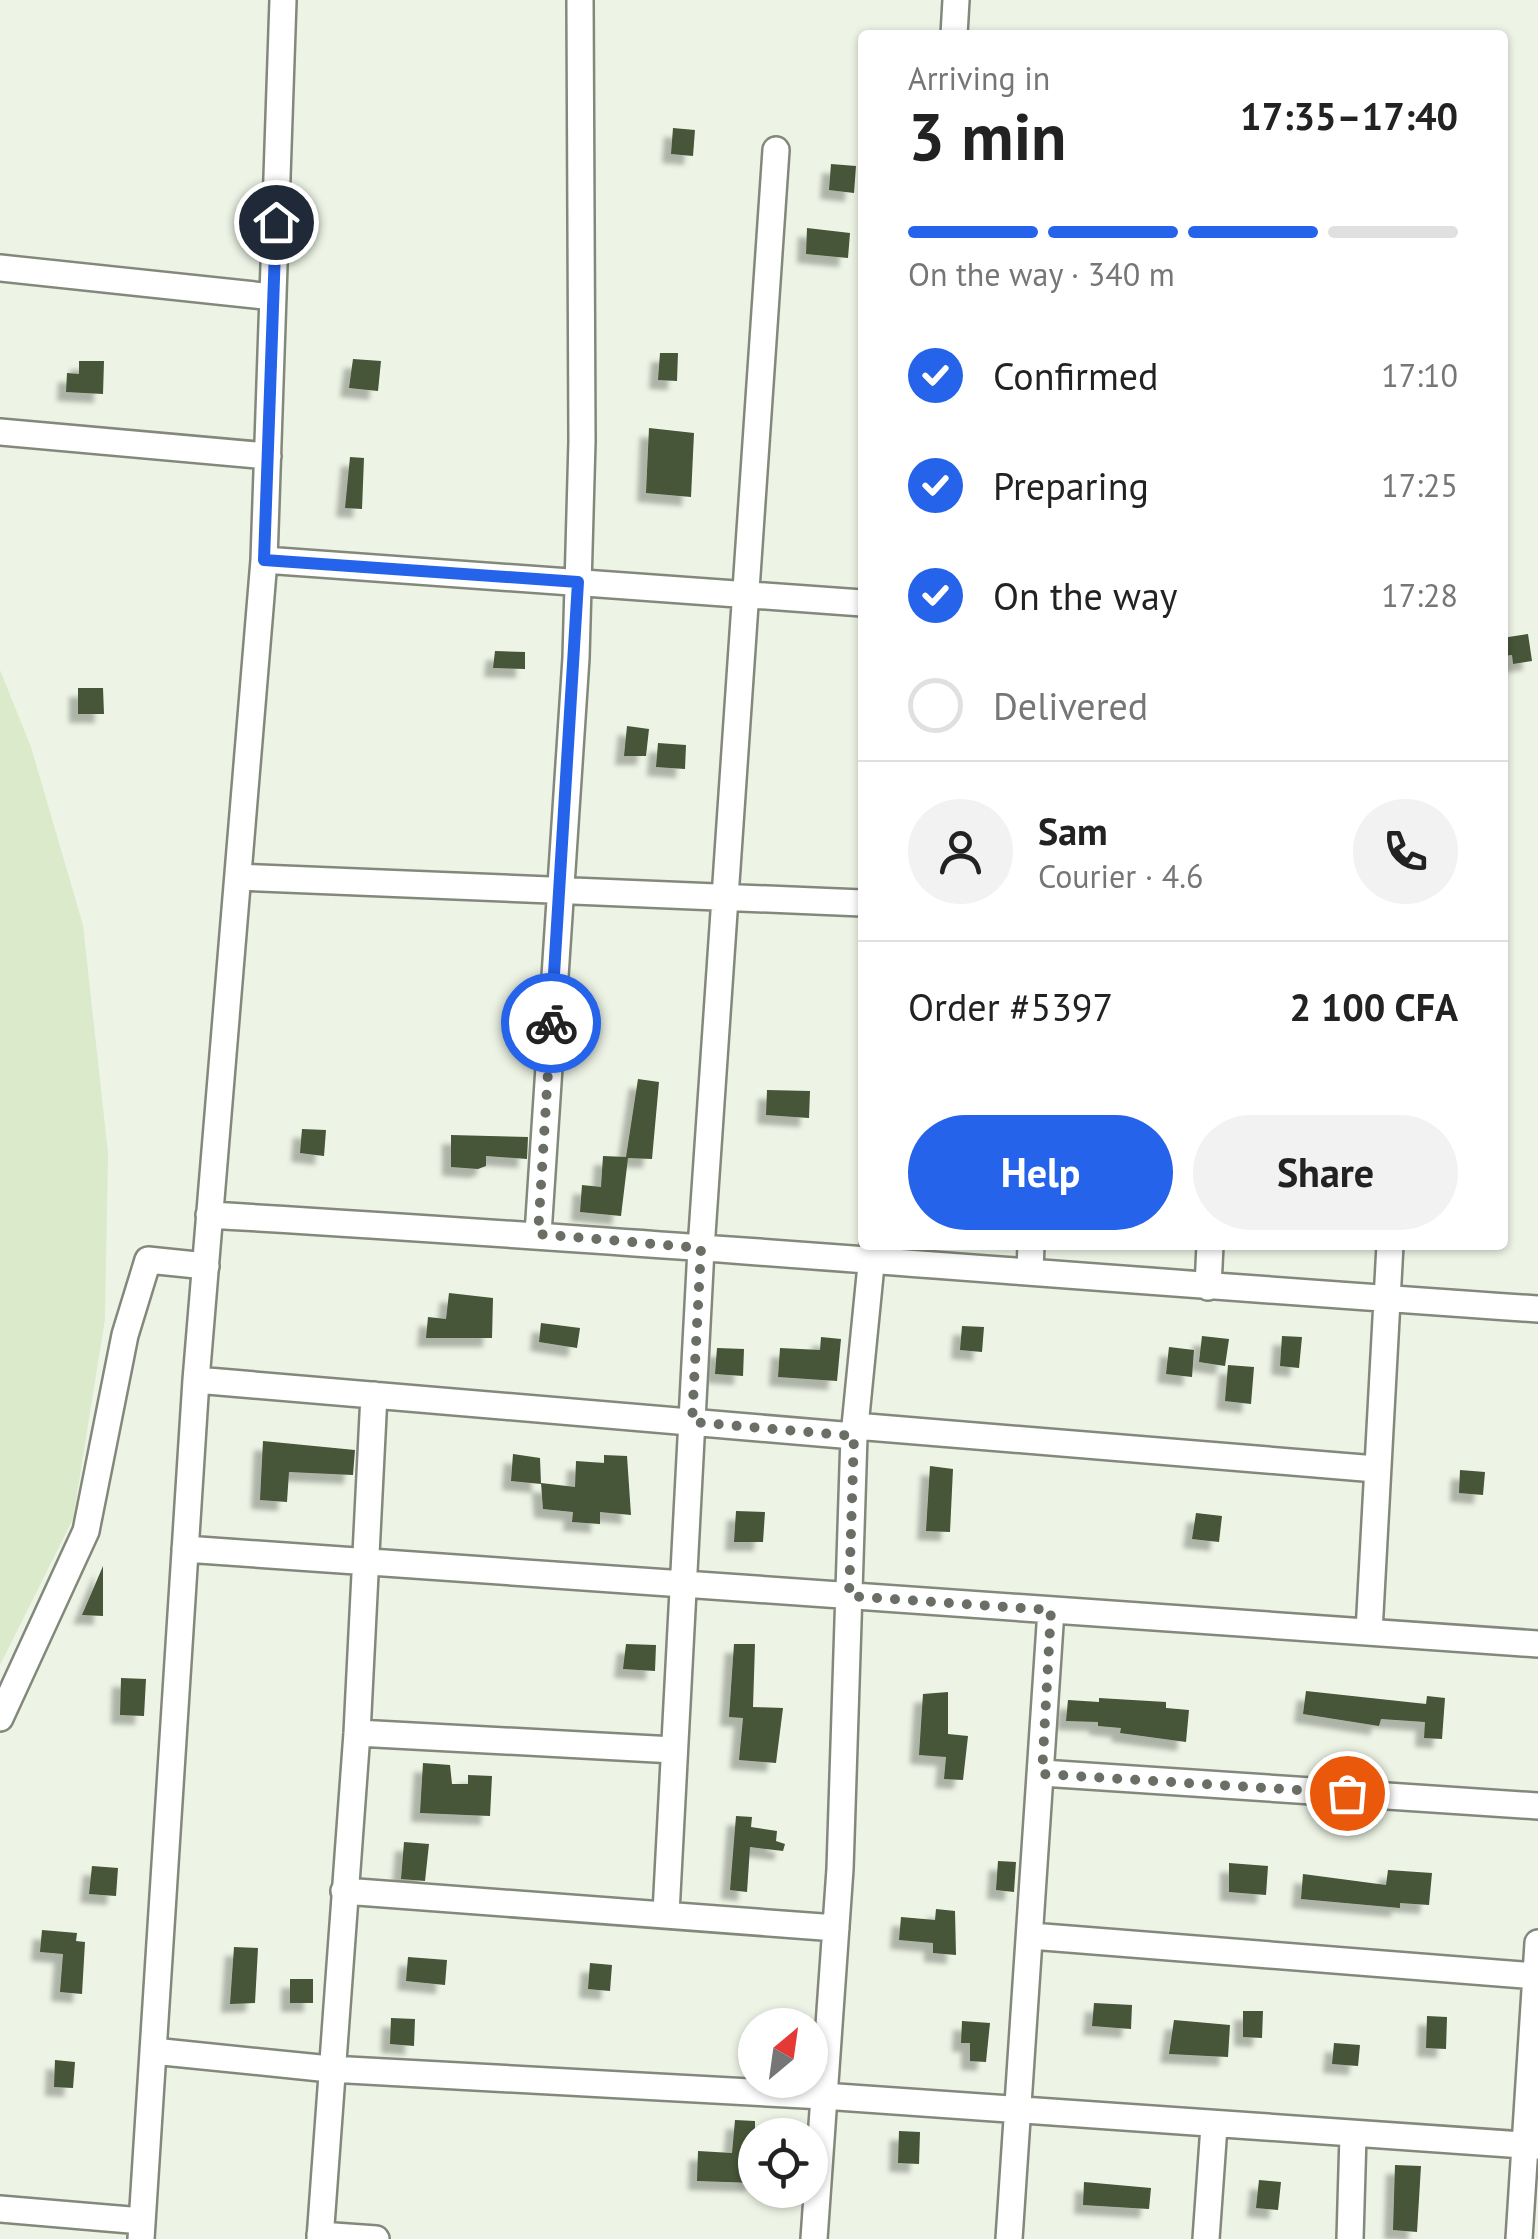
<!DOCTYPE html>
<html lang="en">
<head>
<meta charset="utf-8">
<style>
  :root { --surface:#fff; --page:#f2f2f2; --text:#222; --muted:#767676; --line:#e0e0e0; --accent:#2563eb }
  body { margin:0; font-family:"PT Sans",sans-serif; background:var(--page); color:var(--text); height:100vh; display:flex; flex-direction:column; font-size:38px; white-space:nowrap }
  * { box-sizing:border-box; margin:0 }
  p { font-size:32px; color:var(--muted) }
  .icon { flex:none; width:55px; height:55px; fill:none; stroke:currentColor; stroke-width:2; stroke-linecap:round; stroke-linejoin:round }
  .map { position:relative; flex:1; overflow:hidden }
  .side { position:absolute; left:858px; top:30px; width:650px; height:1220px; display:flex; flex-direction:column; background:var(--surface); border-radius:10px; box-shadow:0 2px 8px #0004 }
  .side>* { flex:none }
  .needle { width:65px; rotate:29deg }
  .fabs { position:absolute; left:738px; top:2008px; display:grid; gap:20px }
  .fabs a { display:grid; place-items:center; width:90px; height:90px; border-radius:50%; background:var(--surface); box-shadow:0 2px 8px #0004; font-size:50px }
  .pin { position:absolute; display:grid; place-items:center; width:85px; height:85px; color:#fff; margin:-42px; border:5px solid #fff; border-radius:50%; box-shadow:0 2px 10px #0007 }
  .courier { position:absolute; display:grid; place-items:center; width:100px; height:100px; margin:-50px; border:8px solid #2563eb; border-radius:50%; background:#fff; color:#222; box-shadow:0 2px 12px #0007 }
  .head em { font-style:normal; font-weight:600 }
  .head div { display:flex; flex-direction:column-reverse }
  .head { display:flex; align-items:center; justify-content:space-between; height:170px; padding:0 50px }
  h1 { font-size:65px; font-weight:600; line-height:75px }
  .bar { display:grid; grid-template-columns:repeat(4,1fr); gap:15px 10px; align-content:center; height:120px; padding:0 50px }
  .bar i { height:12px; border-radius:8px; background:var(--line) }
  .bar .selected { background:var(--accent) }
  .bar p { grid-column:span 4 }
  .line { display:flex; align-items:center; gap:25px; padding:0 50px; border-top:2px solid var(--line) }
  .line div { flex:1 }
  .round { display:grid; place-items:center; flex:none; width:105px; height:105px; border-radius:52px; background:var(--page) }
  ol { padding:0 50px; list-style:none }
  li { display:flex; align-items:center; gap:30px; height:110px }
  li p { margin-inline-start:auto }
  li .icon { padding:10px; border-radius:50%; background:var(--accent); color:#fff; stroke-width:4 }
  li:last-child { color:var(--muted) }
  li i { width:55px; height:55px; border:5px solid var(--line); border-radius:50% }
  .button { display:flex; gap:20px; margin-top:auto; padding:20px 50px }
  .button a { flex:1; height:115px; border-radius:60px; background:var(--accent); color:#fff; font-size:40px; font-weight:600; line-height:115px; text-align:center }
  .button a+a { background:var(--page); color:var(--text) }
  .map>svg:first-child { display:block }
  .green { fill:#dbeaca }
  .building { fill:#475437; filter:url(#shadow) }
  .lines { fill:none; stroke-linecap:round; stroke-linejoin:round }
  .minor-casing { stroke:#82897b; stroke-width:30 }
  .minor { stroke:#fff; stroke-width:25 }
  .done { stroke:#6a6f66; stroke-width:10; stroke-dasharray:0 18 }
  .route { stroke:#2563eb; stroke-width:12 }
</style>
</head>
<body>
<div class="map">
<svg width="1538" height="2239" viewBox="0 0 1538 2239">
  <defs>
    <filter id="shadow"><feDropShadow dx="-9" dy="9" stdDeviation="2.5" flood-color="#0004"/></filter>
  </defs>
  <rect width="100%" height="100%" fill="#edf4e5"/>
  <path class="green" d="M 0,670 L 31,747 L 83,925 L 108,1153 L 105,1319 L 73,1519 L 0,1665 Z"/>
  <path class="building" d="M 673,128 L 695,130 L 693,156 L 671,154 Z
    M 831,164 L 856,166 L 854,193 L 829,190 Z
    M 807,228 L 850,233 L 848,258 L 806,254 Z
    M 660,353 L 678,353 L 677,381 L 658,380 Z
    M 353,359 L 381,361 L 378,391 L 349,388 Z
    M 79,361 L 104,361 L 103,394 L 66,392 L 67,373 L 79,374 Z
    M 649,428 L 694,433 L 691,497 L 646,493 Z
    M 350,457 L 364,458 L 362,509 L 345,508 Z
    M 1528,634 L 1532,661 L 1513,664 L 1512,655 L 1502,656 L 1502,638 Z
    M 495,651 L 525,652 L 525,669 L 493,668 Z
    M 78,688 L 103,688 L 104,714 L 78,714 Z
    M 627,726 L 649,729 L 646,756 L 624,756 Z
    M 658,743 L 686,745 L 685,769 L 656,767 Z
    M 638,1079 L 659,1082 L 652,1159 L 628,1158 L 621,1216 L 580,1212 L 582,1185 L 601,1187 L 603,1156 L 626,1157 Z
    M 767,1090 L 810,1091 L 809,1118 L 766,1115 Z
    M 302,1129 L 326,1130 L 324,1156 L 300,1153 Z
    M 451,1135 L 528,1137 L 527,1159 L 486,1156 L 486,1166 L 478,1169 L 451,1167 Z
    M 449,1293 L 493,1298 L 492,1338 L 426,1338 L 428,1317 L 446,1319 Z
    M 541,1323 L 580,1328 L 577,1348 L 539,1342 Z
    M 962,1326 L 984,1327 L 982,1352 L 960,1350 Z
    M 1202,1336 L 1229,1339 L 1225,1366 L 1199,1362 Z
    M 1282,1336 L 1302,1337 L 1299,1368 L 1280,1366 Z
    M 821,1337 L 841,1339 L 837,1381 L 778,1377 L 780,1348 L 820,1350 Z
    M 1169,1347 L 1194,1350 L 1192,1377 L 1166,1374 Z
    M 717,1348 L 744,1349 L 743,1376 L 715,1374 Z
    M 1228,1365 L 1254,1367 L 1251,1404 L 1225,1401 Z
    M 263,1441 L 355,1450 L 353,1475 L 289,1472 L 287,1502 L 260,1500 Z
    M 513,1454 L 540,1458 L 541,1484 L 511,1481 Z
    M 604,1455 L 627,1456 L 631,1515 L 600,1512 L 600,1524 L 572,1522 L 573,1512 L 543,1509 L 541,1483 L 575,1487 L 576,1461 L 604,1463 Z
    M 930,1466 L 953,1469 L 950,1532 L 926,1531 Z
    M 1460,1470 L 1485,1472 L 1483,1495 L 1459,1493 Z
    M 736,1511 L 765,1512 L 763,1542 L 734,1542 Z
    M 1196,1513 L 1222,1516 L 1219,1542 L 1192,1539 Z
    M 103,1566 L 103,1616 L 82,1615 Z
    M 626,1644 L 656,1645 L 655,1671 L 623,1669 Z
    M 734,1644 L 755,1644 L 753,1707 L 783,1708 L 776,1763 L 739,1760 L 743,1718 L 729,1717 Z
    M 121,1678 L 146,1679 L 144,1716 L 120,1715 Z
    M 1306,1691 L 1426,1704 L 1427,1696 L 1445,1698 L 1442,1739 L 1424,1738 L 1425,1722 L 1381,1719 L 1379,1726 L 1303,1714 Z
    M 948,1692 L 948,1734 L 968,1736 L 963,1780 L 944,1779 L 946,1757 L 919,1755 L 923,1694 Z
    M 1099,1698 L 1166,1702 L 1166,1708 L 1189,1710 L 1186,1742 L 1120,1733 L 1121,1728 L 1098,1726 L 1098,1722 L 1066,1721 L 1068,1700 L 1099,1702 Z
    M 423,1763 L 450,1765 L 452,1784 L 468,1784 L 468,1775 L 492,1776 L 490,1816 L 420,1813 Z
    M 736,1816 L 752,1817 L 751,1827 L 777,1831 L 776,1841 L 785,1844 L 783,1851 L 750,1847 L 747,1892 L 730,1890 Z
    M 404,1842 L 429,1844 L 425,1881 L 401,1879 Z
    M 998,1861 L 1016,1862 L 1014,1892 L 996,1890 Z
    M 1229,1863 L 1268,1866 L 1266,1895 L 1229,1892 Z
    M 92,1866 L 118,1868 L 116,1896 L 89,1894 Z
    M 1388,1870 L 1432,1873 L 1429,1905 L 1400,1903 L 1400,1908 L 1301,1899 L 1303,1874 L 1386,1885 Z
    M 936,1909 L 955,1911 L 956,1955 L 933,1953 L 933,1943 L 899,1940 L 901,1917 L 935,1920 Z
    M 42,1930 L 77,1933 L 76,1941 L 85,1942 L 82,1994 L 60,1992 L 63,1954 L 40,1952 Z
    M 234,1947 L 258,1948 L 255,2003 L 230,2004 Z
    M 408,1957 L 447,1960 L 445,1985 L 406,1981 Z
    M 590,1963 L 612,1965 L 610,1991 L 588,1989 Z
    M 290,1979 L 313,1979 L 313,2003 L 290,2003 Z
    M 1094,2003 L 1132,2005 L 1131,2029 L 1092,2026 Z
    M 1243,2011 L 1263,2011 L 1262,2038 L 1243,2037 Z
    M 1427,2016 L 1447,2017 L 1446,2049 L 1426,2048 Z
    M 391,2018 L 415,2019 L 414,2046 L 390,2044 Z
    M 1174,2020 L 1230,2025 L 1228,2057 L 1169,2054 Z
    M 962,2021 L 990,2023 L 986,2062 L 970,2061 L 970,2043 L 961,2043 Z
    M 1334,2043 L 1360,2045 L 1358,2066 L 1332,2064 Z
    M 55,2060 L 75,2062 L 73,2088 L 54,2087 Z
    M 735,2120 L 755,2121 L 755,2183 L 697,2181 L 698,2151 L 732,2153 Z
    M 899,2131 L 920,2132 L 919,2164 L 898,2163 Z
    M 1395,2165 L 1421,2166 L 1417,2232 L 1393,2230 Z
    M 1259,2180 L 1281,2182 L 1278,2210 L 1256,2208 Z
    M 1084,2182 L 1151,2188 L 1149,2209 L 1083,2205 Z"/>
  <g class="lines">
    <g class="minor-casing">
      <path id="minor" d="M 954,35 L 956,0
        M 0,268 L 273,297
        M 0,432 L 268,456
        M 264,560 L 862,603
        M 238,877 L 862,903
        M 209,1215 C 653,1241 1095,1279 1538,1309
        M 538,1234 L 576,658 L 582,441 L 580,0
        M 1030,1271 L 1031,1245
        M 1208,1287 L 1210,1245
        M 196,1380 L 854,1436
        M 855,1426 L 1376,1469
        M 185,1549 L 1538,1644
        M 1369,1632 L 1390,1245
        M 0,1718 L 86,1531 L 125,1335 L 148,1260 L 206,1266
        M 357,1733 L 674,1750
        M 1042,1773 L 1538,1806
        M 344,1891 L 836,1928
        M 666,1913 L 701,1249 L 776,150
        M 1031,1936 L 1536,1976
        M 153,2051 L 330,2069 L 823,2096 L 1538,2146
        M 0,2209 L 142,2221
        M 320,2235 L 376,2239
        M 141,2239 L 196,1380 L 264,560 L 283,0
        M 320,2239 L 357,1733 L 374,1395
        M 814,2239 L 840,1869 L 854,1436 L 873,1245
        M 1009,2239 L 1051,1610
        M 1206,2239 L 1214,2126
        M 1350,2239 L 1353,2135
        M 1519,2239 L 1538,1943"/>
    </g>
    <use href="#minor" class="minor"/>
  </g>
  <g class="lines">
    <path class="done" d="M 551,1023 L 538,1234 L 701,1248 L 692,1422 L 854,1436 L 849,1596 L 1051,1610 L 1042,1774 L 1347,1793"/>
    <path class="route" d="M 276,222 L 264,560 L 578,582 L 551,1023"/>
  </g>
</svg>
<div class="fabs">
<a><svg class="needle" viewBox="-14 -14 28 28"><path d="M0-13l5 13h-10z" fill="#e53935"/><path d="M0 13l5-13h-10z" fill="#767676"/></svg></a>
<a><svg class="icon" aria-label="locate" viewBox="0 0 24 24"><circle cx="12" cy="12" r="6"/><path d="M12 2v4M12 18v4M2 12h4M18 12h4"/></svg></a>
</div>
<div class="pin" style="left:1347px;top:1793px;background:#ea580c"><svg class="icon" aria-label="bag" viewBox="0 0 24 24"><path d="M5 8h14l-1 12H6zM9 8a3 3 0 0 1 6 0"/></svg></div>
<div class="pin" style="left:276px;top:222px;background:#1f2937"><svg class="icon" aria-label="home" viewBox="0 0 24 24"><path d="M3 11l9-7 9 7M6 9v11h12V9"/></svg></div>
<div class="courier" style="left:551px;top:1023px"><svg class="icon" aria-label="bike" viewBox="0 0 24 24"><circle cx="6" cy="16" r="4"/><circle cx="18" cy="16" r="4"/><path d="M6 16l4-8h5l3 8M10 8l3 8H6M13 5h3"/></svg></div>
<section class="side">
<div class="head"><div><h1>3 min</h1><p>Arriving in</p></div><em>17:35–17:40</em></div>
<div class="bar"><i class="selected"></i><i class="selected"></i><i class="selected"></i><i></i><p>On the way · 340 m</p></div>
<ol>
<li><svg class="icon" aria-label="check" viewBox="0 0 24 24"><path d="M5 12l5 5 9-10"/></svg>Confirmed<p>17:10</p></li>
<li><svg class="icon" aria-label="check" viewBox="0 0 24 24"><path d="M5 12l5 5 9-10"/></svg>Preparing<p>17:25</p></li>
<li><svg class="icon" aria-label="check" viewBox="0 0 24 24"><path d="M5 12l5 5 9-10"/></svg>On the way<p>17:28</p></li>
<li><i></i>Delivered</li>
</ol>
<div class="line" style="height:180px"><a class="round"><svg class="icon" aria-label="person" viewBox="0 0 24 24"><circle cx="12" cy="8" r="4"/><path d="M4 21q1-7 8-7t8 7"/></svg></a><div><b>Sam</b><p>Courier · 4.6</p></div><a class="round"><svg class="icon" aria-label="phone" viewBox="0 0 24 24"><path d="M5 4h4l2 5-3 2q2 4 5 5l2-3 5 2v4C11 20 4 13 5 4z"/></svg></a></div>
<div class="line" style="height:130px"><div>Order #5397</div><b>2 100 CFA</b></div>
<div class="button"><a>Help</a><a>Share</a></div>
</section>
</div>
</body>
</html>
